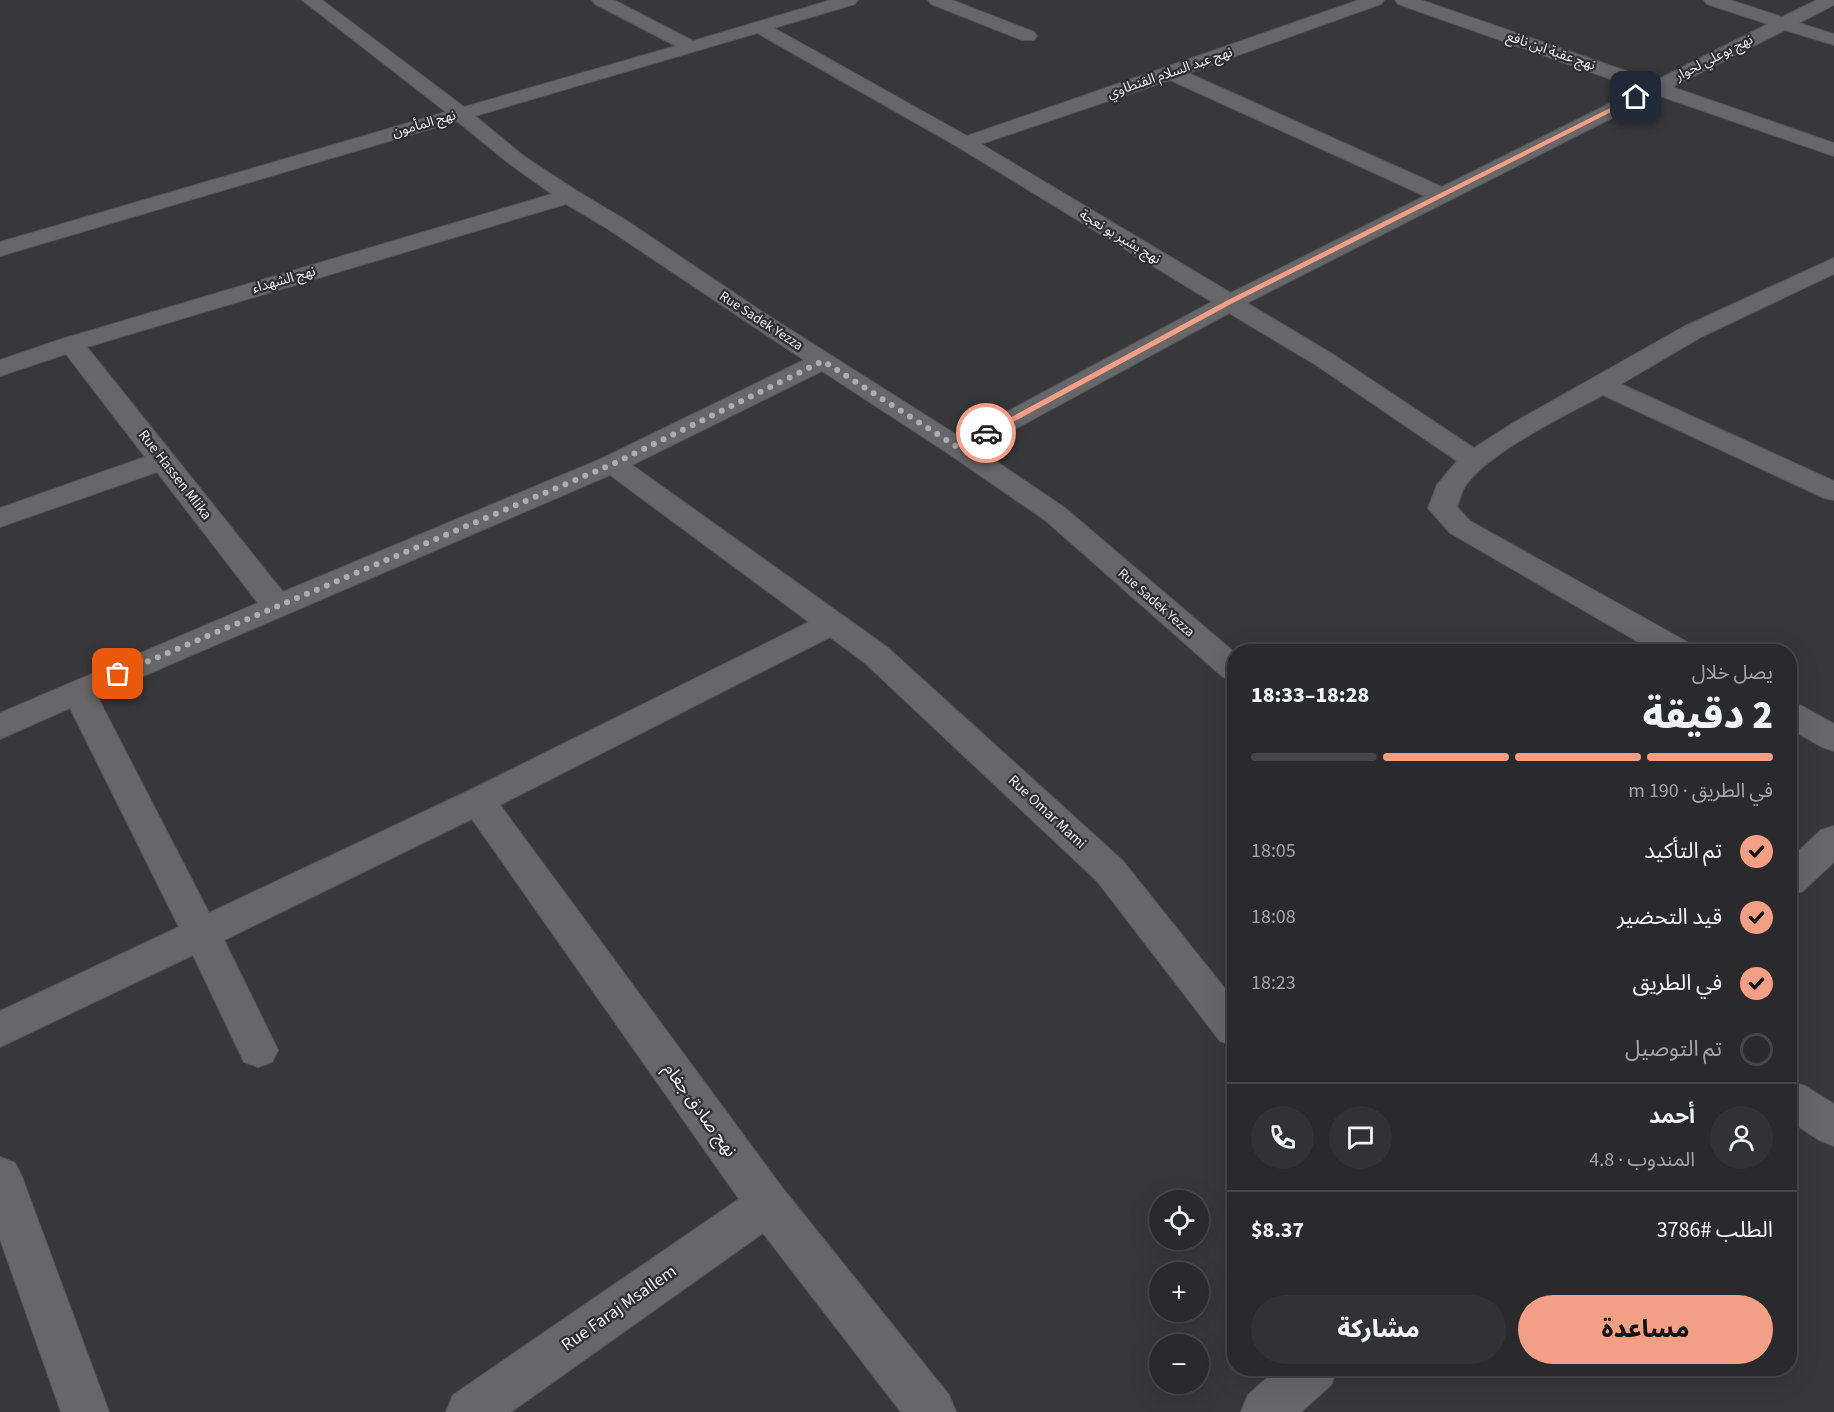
<!DOCTYPE html>
<html lang="ar">
<head>
<meta charset="utf-8">
<style>
  :root { --surface:#2a292c; --page:#323134; --text:#f1f3f6; --muted:#a5a6a9; --line:#464548; --accent:#f39f85 }
  body { margin:0; font-family:"Source Sans 3","Noto Sans Arabic",sans-serif; background:var(--page); color:var(--text); direction:rtl; height:100vh; display:flex; flex-direction:column; font-size:22px; white-space:nowrap }
  * { box-sizing:border-box; margin:0 }
  p { font-size:20px; color:var(--muted) }
  .icon { flex:none; width:33px; height:33px; fill:none; stroke:currentColor; stroke-width:2; stroke-linecap:round; stroke-linejoin:round }
  .map { position:relative; flex:1; overflow:hidden; direction:ltr }
  .sheet { position:absolute; left:1227px; top:644px; width:570px; height:732px; display:flex; flex-direction:column; background:var(--surface); border-radius:24px; box-shadow:0 6px 24px #0002,0 0 0 2px var(--line); direction:rtl }
  .sheet>* { flex:none }
  .controls { position:absolute; left:1149px; top:1190px; display:grid; gap:12px }
  .controls a { display:grid; place-items:center; width:60px; height:60px; border-radius:50%; background:var(--surface); box-shadow:0 6px 24px #0002,0 0 0 2px var(--line); font-size:30px }
  .pin { position:absolute; display:grid; place-items:center; width:51px; height:51px; color:#fff; margin:-26px; border-radius:12px; box-shadow:0 3px 9px #0006 }
  .courier { position:absolute; display:grid; place-items:center; width:60px; height:60px; margin:-30px; border:4px solid #f39f85; border-radius:50%; background:#fff; color:#222; box-shadow:0 2px 8px #0007 }
  .overview em { font-style:normal; font-weight:800 }
  .overview div { display:flex; flex-direction:column-reverse }
  .overview { display:flex; align-items:center; justify-content:space-between; height:102px; padding:0 24px }
  h1 { font-size:39px; font-weight:800; line-height:45px }
  .bar { display:grid; grid-template-columns:repeat(4,1fr); gap:9px 6px; align-content:center; height:72px; padding:0 24px }
  .bar i { height:8px; border-radius:4px; background:var(--line) }
  .bar .active { background:var(--accent) }
  .bar p { grid-column:span 4 }
  .line { display:flex; align-items:center; gap:15px; padding:0 24px; border-top:2px solid var(--line) }
  .line div { flex:1 }
  .round { display:grid; place-items:center; flex:none; width:63px; height:63px; border-radius:32px; background:var(--page) }
  ol { padding:0 24px; list-style:none }
  li { display:flex; align-items:center; gap:18px; height:66px }
  li p { margin-inline-start:auto }
  li .icon { padding:6px; border-radius:50%; background:var(--accent); color:#111; stroke-width:4 }
  li:last-child { color:var(--muted) }
  li i { width:33px; height:33px; border:3px solid var(--line); border-radius:50% }
  .button { display:flex; gap:12px; margin-top:auto; padding:12px 24px }
  .button a { flex:1; height:69px; border-radius:36px; background:var(--accent); color:#111; font-size:24px; font-weight:800; line-height:69px; text-align:center }
  .button a+a { background:var(--page); color:var(--text) }
  .map>svg:first-child { display:block }
  .lines { fill:none; stroke-linecap:round; stroke-linejoin:round }
  .minor-casing { stroke:#555557; stroke-width:2 }
  .minor { fill:#676669; fill-rule:evenodd }
  .route { fill:#f39f85 }
  .done { stroke:#aeadb0; stroke-width:6; stroke-dasharray:0 10.8 }
  .labels { text-anchor:middle; dominant-baseline:central; stroke-width:4.5; stroke-linejoin:round; paint-order:stroke }
  .far-street-label { font-size:14px; fill:#eeedef; stroke:#2e2d30 }
  .street-label { font-size:15px; fill:#eeedef; stroke:#2e2d30 }
  .near-street-label { font-size:18px; fill:#eeedef; stroke:#2e2d30 }
</style>
</head>
<body>
<div class="map">
<svg width="1834" height="1412" viewBox="0 0 1834 1412">
  <rect width="100%" height="100%" fill="#38373a"/>
  <g class="lines">
    <g class="minor-casing">
      <path id="minor" d="M 302,0 L 322,0 L 464,107 L 676,46 L 595,4 L 592,0 L 614,0 L 693,41 L 831,0 L 858,0 L 855,4 L 774,28 L 967,136 L 1359,0 L 1384,0 L 1381,4 L 1188,73 L 1442,187 L 1639,89 L 1398,4 L 1395,0 L 1421,0 L 1655,81 L 1768,24 L 1707,4 L 1704,0 L 1730,0 L 1782,17 L 1817,0 L 1834,0 L 1834,5 L 1799,23 L 1834,34 L 1834,45 L 1785,30 L 1672,87 L 1834,143 L 1834,156 L 1657,95 L 1247,303 L 1334,355 L 1474,448 L 1513,423 L 1685,326 L 1834,258 L 1834,274 L 1703,336 L 1621,384 L 1834,481 L 1834,500 L 1824,498 L 1603,395 C 1566,415 1489,452 1466,485 C 1461,491 1460,500 1457,507 L 1470,521 L 1689,643 L 1694,651 L 1654,651 L 1450,533 L 1428,508 L 1437,485 L 1457,461 L 1316,365 L 1229,313 L 978,449 L 1065,508 L 1234,652 L 1234,680 L 1223,677 L 1045,520 L 949,454 L 822,371 L 632,465 L 887,647 L 1123,861 L 1234,1000 L 1234,1046 L 1220,1041 L 1097,881 L 865,663 L 830,637 L 500,805 L 784,1190 L 949,1395 L 956,1412 L 901,1412 L 763,1233 L 511,1412 L 446,1412 L 453,1395 L 739,1199 L 472,819 L 224,940 L 278,1050 L 272,1062 L 258,1067 L 244,1062 L 193,955 L 0,1047 L 0,1011 L 179,927 L 70,708 L 0,739 L 0,713 L 258,603 L 157,472 L 0,527 L 0,508 L 145,457 L 66,354 L 0,376 L 0,360 L 62,339 L 552,194 L 511,165 L 457,121 L 0,256 L 0,242 L 446,112 ZM 757,33 L 958,147 L 1212,302 L 960,437 L 761,311 L 624,219 L 577,191 L 525,157 L 475,116 ZM 1170,80 L 1425,196 L 1231,293 L 981,144 ZM 566,204 L 608,229 L 804,360 L 603,458 L 283,592 L 87,347 ZM 610,475 L 809,622 L 466,792 L 209,913 L 97,696 Z
        M 928,0 L 952,0 L 1034,32 L 1037,36 L 1034,40 L 1022,40 L 931,4 Z
        M 1790,702 L 1802,706 L 1834,724 L 1834,751 L 1822,747 L 1790,729 Z
        M 1834,826 L 1834,862 L 1803,891 L 1790,895 L 1790,859 L 1821,830 Z
        M 1790,1081 L 1805,1086 L 1834,1104 L 1834,1146 L 1819,1140 L 1790,1121 Z
        M 0,1157 L 15,1163 L 22,1177 L 109,1412 L 61,1412 L 0,1239 Z
        M 1278,1368 L 1338,1368 L 1331,1385 L 1301,1412 L 1241,1412 L 1248,1395 Z"/>
    </g>
    <use href="#minor" class="minor"/>
  </g>
  <path class="route" d="M 1636,95 L 1639,98 L 1231,304 L 989,435 L 982,433 L 1226,301 Z"/>
  <g class="lines">
    <path class="done" d="M 118,674 L 613,464 L 823,361 L 959,448 L 986,433"/>
  </g>
  <g class="labels">
    <g class="far-street-label">
      <text transform="translate(1551 51) rotate(19)">نهج عقبة ابن نافع</text>
      <text transform="translate(1714 58) rotate(-27)">نهج بوعلي لحوار</text>
      <text transform="translate(1170 73) rotate(-19)">نهج عبد السلام القنطاوي</text>
      <text transform="translate(424 124) rotate(-16)">نهج المأمون</text>
      <text transform="translate(1120 237) rotate(31)">نهج بشير بو نعجة</text>
      <text transform="translate(284 280) rotate(-16)">نهج الشهداء</text>
      <text transform="translate(761 321) rotate(33)">Rue Sadek Yezza</text>
      <text transform="translate(1156 603) rotate(41)">Rue Sadek Yezza</text>
    </g>
    <g class="street-label">
      <text transform="translate(175 475) rotate(52)">Rue Hassen Mlika</text>
      <text transform="translate(1047 812) rotate(43)">Rue Omar Mami</text>
    </g>
    <g class="near-street-label">
      <text transform="translate(700 1110) rotate(54)">نهج صادق جغام</text>
      <text transform="translate(619 1308) rotate(-35)">Rue Faraj Msallem</text>
    </g>
  </g>
</svg>
<div class="controls">
<a><svg class="icon" aria-label="locate" viewBox="0 0 24 24"><circle cx="12" cy="12" r="6"/><path d="M12 2v4M12 18v4M2 12h4M18 12h4"/></svg></a>
<a>+</a>
<a>−</a>
</div>
<div class="pin" style="left:118px;top:674px;background:#ea580c"><svg class="icon" aria-label="bag" viewBox="0 0 24 24"><path d="M5 8h14l-1 12H6zM9 8a3 3 0 0 1 6 0"/></svg></div>
<div class="pin" style="left:1636px;top:97px;background:#1f2937"><svg class="icon" aria-label="home" viewBox="0 0 24 24"><path d="M3 11l9-7 9 7M6 9v11h12V9"/></svg></div>
<div class="courier" style="left:986px;top:433px"><svg class="icon" aria-label="car" viewBox="0 0 24 24"><path d="M5 17H2v-5l4-1 3-4h7l3 4 3 1v5h-3M9 17h6M6 11h13"/><circle cx="7" cy="17" r="2"/><circle cx="17" cy="17" r="2"/></svg></div>
<section class="sheet">
<div class="overview"><div><h1>2 دقيقة</h1><p>يصل خلال</p></div><em>18:28–18:33</em></div>
<div class="bar"><i class="active"></i><i class="active"></i><i class="active"></i><i></i><p>في الطريق · 190 m</p></div>
<ol>
<li><svg class="icon" aria-label="check" viewBox="0 0 24 24"><path d="M5 12l5 5 9-10"/></svg>تم التأكيد<p>18:05</p></li>
<li><svg class="icon" aria-label="check" viewBox="0 0 24 24"><path d="M5 12l5 5 9-10"/></svg>قيد التحضير<p>18:08</p></li>
<li><svg class="icon" aria-label="check" viewBox="0 0 24 24"><path d="M5 12l5 5 9-10"/></svg>في الطريق<p>18:23</p></li>
<li><i></i>تم التوصيل</li>
</ol>
<div class="line" style="height:108px"><a class="round"><svg class="icon" aria-label="person" viewBox="0 0 24 24"><circle cx="12" cy="8" r="4"/><path d="M4 21q1-7 8-7t8 7"/></svg></a><div><b>أحمد</b><p>المندوب · 4.8</p></div><a class="round"><svg class="icon" aria-label="chat" viewBox="0 0 24 24"><path d="M4 5h16v11H9l-5 4z"/></svg></a><a class="round"><svg class="icon" aria-label="phone" viewBox="0 0 24 24"><path d="M5 4h4l2 5-3 2q2 4 5 5l2-3 5 2v4C11 20 4 13 5 4z"/></svg></a></div>
<div class="line" style="height:78px"><div>الطلب #3786</div><b>$8.37</b></div>
<div class="button"><a>مساعدة</a><a>مشاركة</a></div>
</section>
</div>
</body>
</html>
